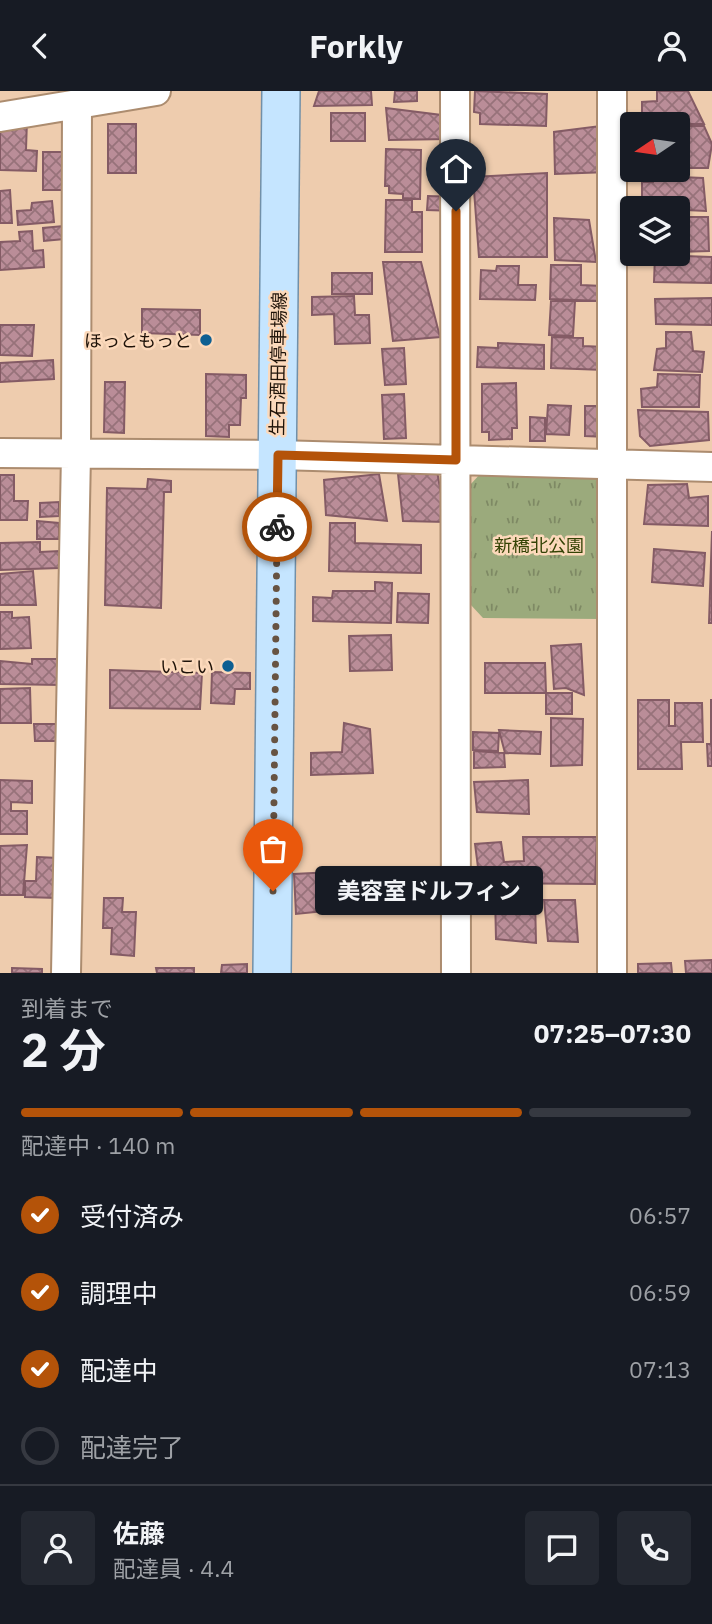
<!DOCTYPE html>
<html lang="ja">
<head>
<meta charset="utf-8">
<style>
  :root { --surface:#171b24; --page:#242831; --text:#f1f3f6; --muted:#9ea1a6; --line:#363941; --accent:#b45309 }
  body { margin:0; font-family:"IBM Plex Sans","Noto Sans JP",sans-serif; background:var(--page); color:var(--text); height:100vh; display:flex; flex-direction:column; font-size:26px; white-space:nowrap }
  * { box-sizing:border-box; margin:0 }
  p { font-size:23px; color:var(--muted) }
  .icon { flex:none; width:38px; height:38px; fill:none; stroke:currentColor; stroke-width:2; stroke-linecap:round; stroke-linejoin:round }
  .map { position:relative; height:882px; overflow:hidden }
  .sheet { display:flex; flex-direction:column; background:var(--surface); flex:1 }
  .sheet>* { flex:none }
  .needle { width:46px; rotate:257deg }
  .fabs { position:absolute; left:620px; top:21px; display:grid; gap:14px }
  .fabs a { display:grid; place-items:center; width:70px; height:70px; border-radius:7px; background:var(--surface); box-shadow:0 2px 5px #0004; font-size:35px }
  .pin { position:absolute; display:grid; place-items:center; width:60px; height:60px; color:#fff; margin:-72px -30px; border-radius:50% 50% 50% 0; rotate:-45deg; box-shadow:0 0 7px #0007 }
  .pin .icon { rotate:45deg }
  .courier { position:absolute; display:grid; place-items:center; width:70px; height:70px; margin:-35px; border:5px solid #b45309; border-radius:50%; background:#fff; color:#222; box-shadow:0 2px 9px #0007 }
  .bubble { position:absolute; height:49px; border-radius:7px; background:var(--surface); box-shadow:0 2px 5px #0004; font-size:23px; font-weight:700; line-height:49px; text-align:center }
  .summary em { font-style:normal; font-weight:700 }
  .summary div { display:flex; flex-direction:column-reverse }
  .summary { display:flex; align-items:center; justify-content:space-between; height:119px; padding:0 21px }
  h1 { font-size:46px; font-weight:700; line-height:52px }
  .bar { display:grid; grid-template-columns:repeat(4,1fr); gap:10px 7px; align-content:center; height:84px; padding:0 21px }
  .bar i { height:9px; border-radius:5px; background:var(--line) }
  .bar .active { background:var(--accent) }
  .bar p { grid-column:span 4 }
  .line { display:flex; align-items:center; gap:18px; padding:0 21px; border-top:2px solid var(--line) }
  .line div { flex:1 }
  .round { display:grid; place-items:center; flex:none; width:74px; height:74px; border-radius:7px; background:var(--page) }
  ol { padding:0 21px; list-style:none }
  li { display:flex; align-items:center; gap:21px; height:77px }
  li p { margin-inline-start:auto }
  li .icon { padding:7px; border-radius:50%; background:var(--accent); color:#fff; stroke-width:4 }
  li:last-child { color:var(--muted) }
  li i { width:38px; height:38px; border:4px solid var(--line); border-radius:50% }
  header { display:flex; justify-content:space-between; align-items:center; height:91px; padding:0 21px; background:var(--surface); font-size:32px; font-weight:700 }
  .map>svg:first-child { display:block }
  .grass { fill:url(#grass-tufts) }
  .building { fill:url(#building-cross-hatch); stroke:#845b65; stroke-width:2 }
  .lines { fill:none; stroke-linecap:round; stroke-linejoin:round }
  .minor-casing { stroke:#ac8c6f; stroke-width:32 }
  .major-casing { stroke:#7190a9; stroke-width:40 }
  .minor { stroke:#fff; stroke-width:28 }
  .major { stroke:#c5e5ff; stroke-width:37 }
  .done { stroke:#675342; stroke-width:7; stroke-dasharray:0 12.6 }
  .route { stroke:#b45309; stroke-width:9 }
  .poi-dot { fill:#0e5f92; stroke:#fcd9bb; stroke-width:2.5 }
  .labels { text-anchor:middle; dominant-baseline:central; stroke-width:5; stroke-linejoin:round; paint-order:stroke }
  .poi-label { font-size:18px; fill:#1e1208; stroke:#fcd9bb; text-anchor:end }
  .street-label { font-size:18px; fill:#1e1208; stroke:#fcd9bb }
  .park-label { font-size:18px; fill:#344305; stroke:#fcd9bb }
</style>
</head>
<body>
<header><svg class="icon" aria-label="back" viewBox="0 0 24 24"><path d="M15 5l-7 7 7 7"/></svg>Forkly<svg class="icon" aria-label="person" viewBox="0 0 24 24"><circle cx="12" cy="8" r="4"/><path d="M4 21q1-7 8-7t8 7"/></svg></header>
<div class="map">
<svg width="712" height="882" viewBox="0 0 712 882">
  <defs>
    <pattern id="grass-tufts" width="24" height="20" patternUnits="userSpaceOnUse" patternTransform="scale(1.75)"><rect width="24" height="20" fill="#9baa7c"/><path d="M3 7l-1-3M5 7V3M7 7l1-3M15 17l-1-3M17 17v-4M19 17l1-3" fill="none" stroke="#7e8964"/></pattern>
    <pattern id="building-cross-hatch" width="8" height="8" patternUnits="userSpaceOnUse" patternTransform="scale(1.75)"><rect width="8" height="8" fill="#ba8d98"/><path d="M0 0l8 8M0 8l8-8" fill="none" stroke="#97727a"/></pattern>
  </defs>
  <rect width="100%" height="100%" fill="#eeccae"/>
  <path class="grass" d="M 481,382 L 601,384 L 600,528 L 483,527 L 470,513 L 470,394 Z"/>
  <path class="building" d="M 319,0 L 371,0 L 372,14 L 314,15 Z
    M 395,0 L 417,0 L 417,10 L 394,11 Z
    M 475,0 L 547,3 L 546,35 L 480,33 L 480,22 L 474,21 Z
    M 657,0 L 688,0 L 704,33 L 642,33 L 642,11 L 657,10 Z
    M 386,17 L 449,25 L 449,48 L 389,49 Z
    M 331,22 L 365,22 L 365,50 L 331,50 Z
    M 0,29 L 27,29 L 26,59 L 37,60 L 36,80 L 0,79 Z
    M 108,33 L 136,33 L 136,82 L 108,82 Z
    M 600,35 L 608,81 L 555,83 L 554,41 Z
    M 677,35 L 704,35 L 712,53 L 708,77 L 677,77 Z
    M 386,58 L 421,59 L 420,108 L 403,107 L 403,103 L 389,102 L 389,95 L 385,95 Z
    M 43,61 L 64,61 L 64,99 L 43,99 Z
    M 547,82 L 547,166 L 479,166 L 473,86 Z
    M 654,85 L 703,87 L 706,120 L 642,117 L 642,91 L 653,91 Z
    M 10,99 L 12,132 L 0,132 L 0,100 Z
    M 428,105 L 456,106 L 456,120 L 427,119 Z
    M 386,109 L 412,109 L 412,121 L 422,121 L 422,161 L 385,161 Z
    M 52,110 L 54,131 L 18,134 L 17,120 L 31,119 L 32,112 Z
    M 677,126 L 708,126 L 709,160 L 677,161 Z
    M 554,127 L 589,129 L 596,171 L 555,169 Z
    M 63,135 L 64,148 L 44,150 L 43,137 Z
    M 32,140 L 33,160 L 43,159 L 44,176 L 0,179 L 0,151 L 20,150 L 19,141 Z
    M 655,164 L 712,166 L 711,192 L 654,191 Z
    M 383,171 L 421,171 L 440,246 L 393,250 Z
    M 551,174 L 581,174 L 581,194 L 602,195 L 601,210 L 550,208 Z
    M 497,175 L 519,175 L 518,194 L 536,194 L 535,209 L 480,208 L 481,179 L 496,180 Z
    M 332,182 L 372,182 L 372,203 L 332,203 Z
    M 354,205 L 355,224 L 369,224 L 370,252 L 335,253 L 334,223 L 312,224 L 312,206 Z
    M 712,207 L 712,234 L 656,233 L 655,208 Z
    M 551,210 L 575,210 L 573,245 L 549,244 Z
    M 142,218 L 200,219 L 200,244 L 142,242 Z
    M 0,234 L 34,234 L 32,265 L 0,264 Z
    M 666,241 L 691,241 L 693,260 L 704,261 L 702,281 L 654,279 L 657,258 L 666,257 Z
    M 552,246 L 583,247 L 583,255 L 605,256 L 604,279 L 551,277 Z
    M 498,252 L 544,254 L 544,278 L 477,276 L 478,256 L 498,257 Z
    M 404,257 L 406,293 L 385,294 L 382,258 Z
    M 53,269 L 54,288 L 0,291 L 0,272 Z
    M 206,283 L 246,284 L 246,307 L 241,307 L 240,334 L 229,334 L 229,346 L 206,345 Z
    M 658,283 L 700,284 L 699,316 L 642,316 L 641,298 L 657,296 Z
    M 105,291 L 125,291 L 124,342 L 104,341 Z
    M 516,292 L 517,337 L 512,337 L 512,348 L 489,349 L 489,341 L 482,341 L 482,293 Z
    M 404,303 L 406,347 L 384,348 L 382,304 Z
    M 548,314 L 571,315 L 569,344 L 546,343 Z
    M 585,315 L 607,315 L 607,346 L 585,345 Z
    M 638,319 L 708,321 L 709,349 L 650,355 L 640,345 Z
    M 530,326 L 545,327 L 545,350 L 530,350 Z
    M 437,380 L 446,431 L 403,430 L 398,383 Z
    M 379,383 L 387,430 L 326,424 L 324,389 Z
    M 0,384 L 14,384 L 14,410 L 28,410 L 27,429 L 0,429 Z
    M 148,388 L 171,390 L 171,401 L 164,401 L 161,517 L 105,514 L 107,397 L 147,398 Z
    M 687,393 L 689,407 L 708,405 L 708,435 L 644,433 L 648,394 Z
    M 59,411 L 59,425 L 40,426 L 40,412 Z
    M 37,430 L 59,432 L 59,448 L 37,448 Z
    M 330,432 L 355,432 L 355,452 L 421,454 L 421,482 L 329,480 Z
    M 712,440 L 712,532 L 709,532 Z
    M 40,451 L 40,461 L 59,460 L 59,477 L 0,479 L 0,452 Z
    M 654,458 L 705,462 L 703,495 L 652,491 Z
    M 33,480 L 36,514 L 0,514 L 0,483 Z
    M 375,491 L 392,492 L 391,532 L 313,530 L 313,506 L 332,507 L 333,500 L 375,500 Z
    M 398,502 L 429,503 L 428,532 L 397,531 Z
    M 0,521 L 12,521 L 12,527 L 29,526 L 31,557 L 0,558 Z
    M 391,544 L 392,579 L 350,580 L 349,545 Z
    M 581,553 L 584,604 L 566,597 L 554,598 L 551,555 Z
    M 32,568 L 60,568 L 60,594 L 0,593 L 0,570 L 32,573 Z
    M 485,572 L 545,572 L 546,602 L 485,602 Z
    M 110,579 L 202,582 L 200,618 L 110,617 Z
    M 212,581 L 250,582 L 250,598 L 235,598 L 234,613 L 211,612 Z
    M 30,597 L 31,632 L 0,632 L 0,598 Z
    M 546,602 L 572,602 L 572,623 L 546,623 Z
    M 711,608 L 712,675 L 708,675 L 707,653 L 711,653 Z
    M 638,609 L 669,609 L 669,635 L 675,635 L 675,612 L 702,612 L 703,651 L 681,651 L 682,678 L 638,678 Z
    M 551,627 L 583,628 L 582,674 L 551,675 Z
    M 344,632 L 370,638 L 373,682 L 311,684 L 311,662 L 342,661 Z
    M 34,633 L 58,633 L 58,650 L 35,650 Z
    M 499,639 L 541,641 L 540,663 L 505,662 Z
    M 473,641 L 499,642 L 498,660 L 473,659 Z
    M 474,660 L 504,662 L 505,676 L 474,677 Z
    M 0,689 L 32,690 L 32,712 L 11,711 L 11,720 L 27,720 L 27,743 L 0,743 Z
    M 528,689 L 529,723 L 477,721 L 474,691 Z
    M 523,746 L 597,746 L 595,793 L 480,792 L 475,753 L 501,751 L 504,771 L 524,770 Z
    M 27,754 L 23,804 L 0,804 L 0,755 Z
    M 37,766 L 58,767 L 57,807 L 25,806 L 25,790 L 36,790 Z
    M 380,777 L 415,781 L 413,816 L 380,816 Z
    M 332,781 L 334,819 L 296,823 L 294,783 Z
    M 495,804 L 535,806 L 536,852 L 496,848 Z
    M 104,807 L 123,807 L 122,821 L 136,821 L 134,865 L 111,863 L 112,837 L 103,837 Z
    M 544,809 L 575,809 L 578,851 L 548,850 Z
    M 712,869 L 712,882 L 686,882 L 685,870 Z
    M 671,872 L 672,882 L 638,882 L 638,873 Z
    M 247,873 L 247,882 L 221,882 L 222,874 Z
    M 12,877 L 42,878 L 42,882 L 12,882 Z
    M 156,877 L 194,877 L 194,882 L 157,882 Z"/>
  <g class="lines">
    <g class="minor-casing">
      <path id="minor" d="M 455,0 L 456,882
        M 0,26 L 156,0
        M 0,362 L 277,364 L 712,376
        M 66,882 L 76,363 L 77,13
        M 612,882 L 612,0"/>
    </g>
    <g class="major-casing">
      <path id="major" d="M 272,882 L 281,0"/>
    </g>
    <use href="#minor" class="minor"/>
    <use href="#major" class="major"/>
  </g>
  <g class="lines">
    <path class="done" d="M 273,800 L 277,436"/>
    <path class="route" d="M 277,436 L 278,364 L 456,369 L 456,120"/>
  </g>
  <g class="poi-dot">
    <circle cx="206" cy="249" r="7"/>
    <circle cx="228" cy="575" r="7"/>
  </g>
  <g class="labels">
    <g class="poi-label">
      <text x="192" y="249">ほっともっと</text>
      <text x="214" y="575">いこい</text>
    </g>
    <g class="street-label">
      <text transform="translate(278 273) rotate(-89)">生石酒田停車場線</text>
    </g>
    <g class="park-label">
      <text x="539" y="454">新橋北公園</text>
    </g>
  </g>
</svg>
<div class="fabs">
<a><svg class="needle" viewBox="-14 -14 28 28"><path d="M0-13l5 13h-10z" fill="#e53935"/><path d="M0 13l5-13h-10z" fill="#9ea1a6"/></svg></a>
<a><svg class="icon" aria-label="layers" viewBox="0 0 24 24"><path d="M12 4l9 5-9 5-9-5zM3 14l9 5 9-5"/></svg></a>
</div>
<div class="pin" style="left:273px;top:800px;background:#ea580c"><svg class="icon" aria-label="bag" viewBox="0 0 24 24"><path d="M5 8h14l-1 12H6zM9 8a3 3 0 0 1 6 0"/></svg></div>
<div class="pin" style="left:456px;top:120px;background:#1f2937"><svg class="icon" aria-label="home" viewBox="0 0 24 24"><path d="M3 11l9-7 9 7M6 9v11h12V9"/></svg></div>
<div class="courier" style="left:277px;top:436px"><svg class="icon" aria-label="bike" viewBox="0 0 24 24"><circle cx="6" cy="16" r="4"/><circle cx="18" cy="16" r="4"/><path d="M6 16l4-8h5l3 8M10 8l3 8H6M13 5h3"/></svg></div>
<div class="bubble" style="left:315px;top:775px;width:228px">美容室ドルフィン</div>
</div>
<section class="sheet">
<div class="summary"><div><h1>2 分</h1><p>到着まで</p></div><em>07:25–07:30</em></div>
<div class="bar"><i class="active"></i><i class="active"></i><i class="active"></i><i></i><p>配達中 · 140 m</p></div>
<ol>
<li><svg class="icon" aria-label="check" viewBox="0 0 24 24"><path d="M5 12l5 5 9-10"/></svg>受付済み<p>06:57</p></li>
<li><svg class="icon" aria-label="check" viewBox="0 0 24 24"><path d="M5 12l5 5 9-10"/></svg>調理中<p>06:59</p></li>
<li><svg class="icon" aria-label="check" viewBox="0 0 24 24"><path d="M5 12l5 5 9-10"/></svg>配達中<p>07:13</p></li>
<li><i></i>配達完了</li>
</ol>
<div class="line" style="height:126px"><a class="round"><svg class="icon" aria-label="person" viewBox="0 0 24 24"><circle cx="12" cy="8" r="4"/><path d="M4 21q1-7 8-7t8 7"/></svg></a><div><b>佐藤</b><p>配達員 · 4.4</p></div><a class="round"><svg class="icon" aria-label="chat" viewBox="0 0 24 24"><path d="M4 5h16v11H9l-5 4z"/></svg></a><a class="round"><svg class="icon" aria-label="phone" viewBox="0 0 24 24"><path d="M5 4h4l2 5-3 2q2 4 5 5l2-3 5 2v4C11 20 4 13 5 4z"/></svg></a></div>
</section>
</body>
</html>
